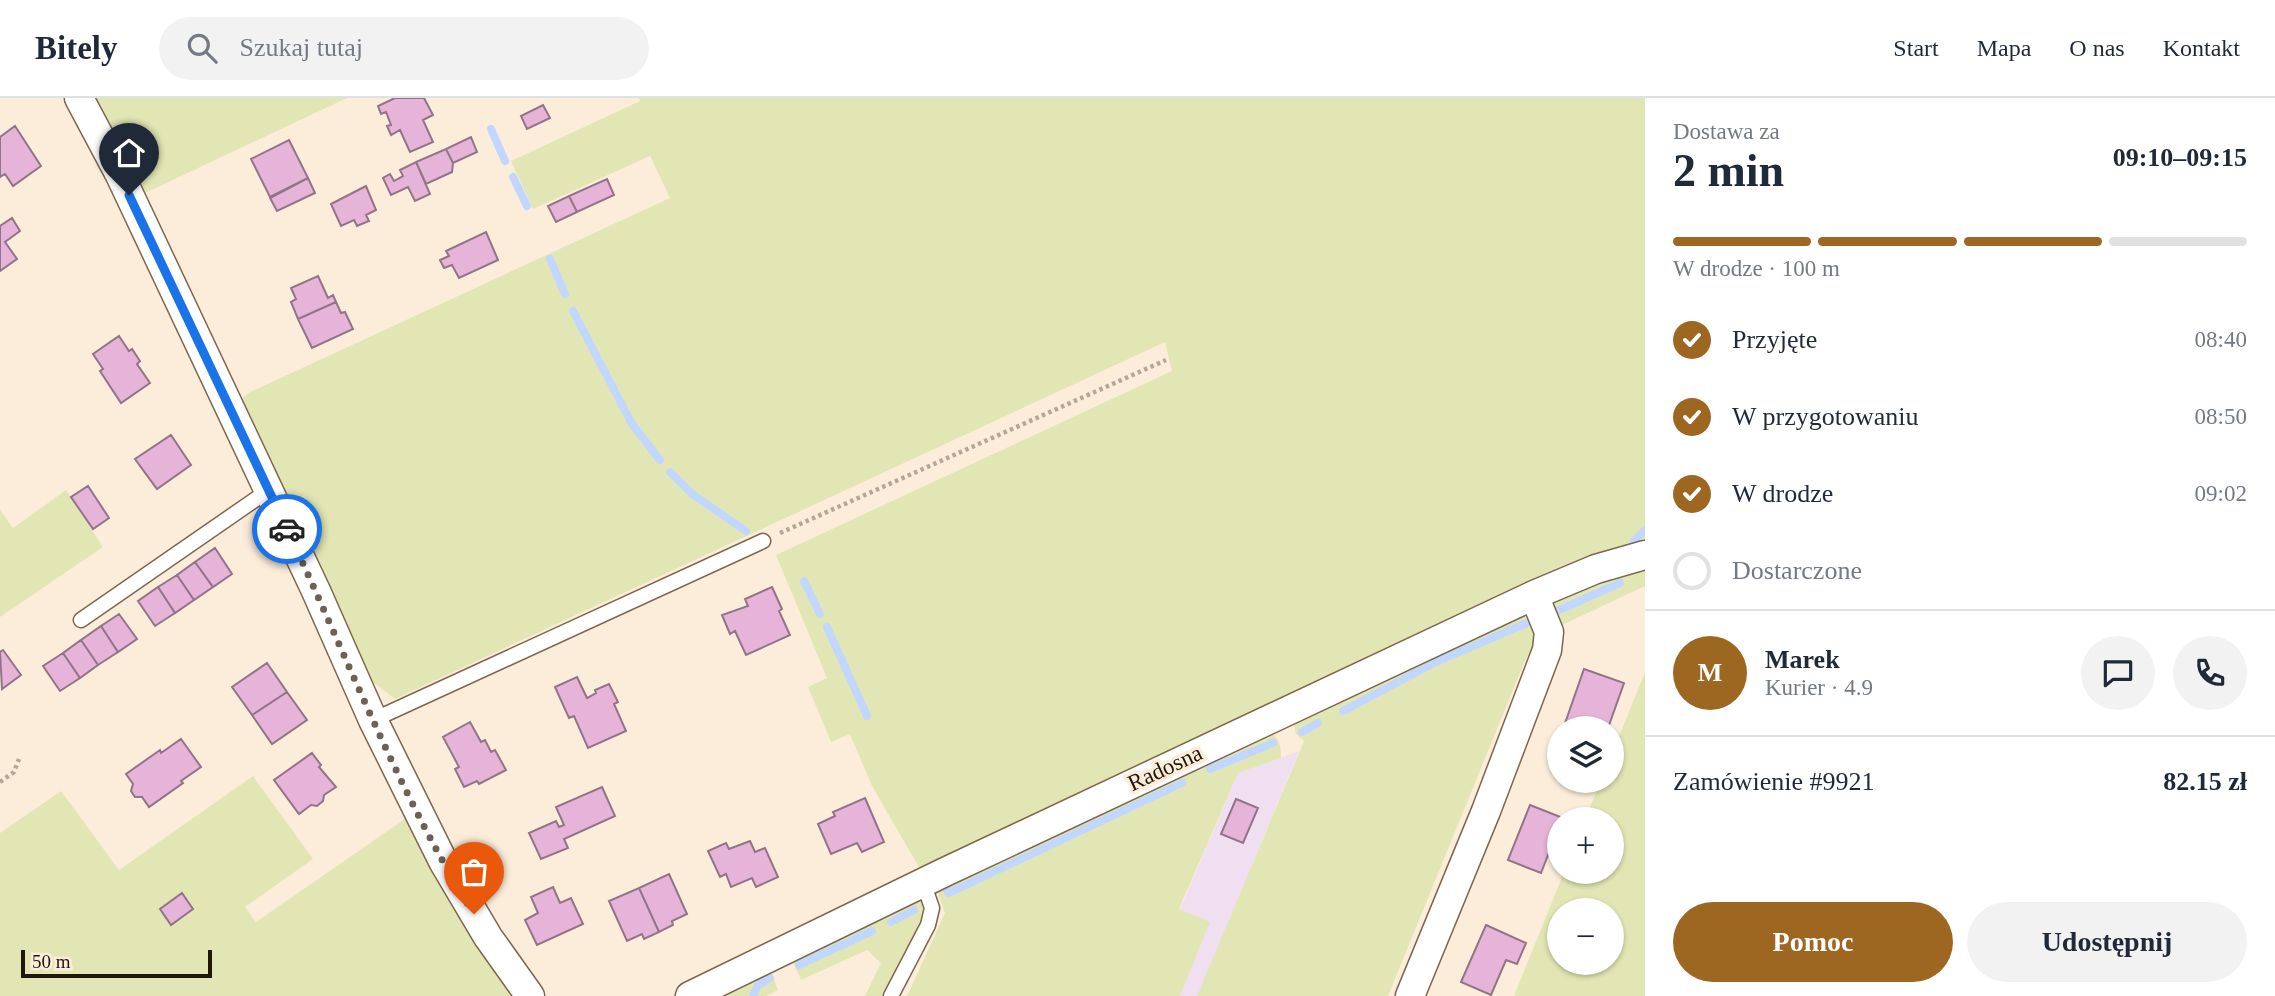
<!DOCTYPE html>
<html lang="pl">
<head>
<meta charset="utf-8">
<style>
  :root { --surface:#fff; --page:#f2f2f3; --text:#1f2937; --muted:#747a83; --line:#e0e1e3; --accent:#9d6621 }
  body { margin:0; font-family:"Times New Roman",serif; background:var(--page); color:var(--text); height:100vh; display:flex; flex-direction:column; font-size:26px; white-space:nowrap }
  * { box-sizing:border-box; margin:0 }
  p { font-size:23px; color:var(--muted) }
  .icon { flex:none; width:38px; height:38px; fill:none; stroke:currentColor; stroke-width:2; stroke-linecap:round; stroke-linejoin:round }
  .map { position:relative; flex:1; overflow:hidden }
  .sheet { display:flex; flex-direction:column; background:var(--surface); width:630px }
  .sheet>* { flex:none }
  .controls { position:absolute; left:1547px; top:618px; display:grid; gap:14px }
  .controls a { display:grid; place-items:center; width:77px; height:77px; border-radius:50%; background:var(--surface); box-shadow:0 2px 5px #0004; font-size:35px }
  .scale { position:absolute; left:21px; bottom:18px; width:191px; box-sizing:border-box; padding-left:7px; border:4px solid #1f160c; border-top:0; font-size:19px; line-height:24px; white-space:nowrap; color:#1f160c; -webkit-text-stroke:5px #fceddb; paint-order:stroke }
  .pin { position:absolute; display:grid; place-items:center; width:60px; height:60px; color:#fff; margin:-72px -30px; border-radius:50% 50% 50% 0; rotate:-45deg; box-shadow:0 0 7px #0007 }
  .pin .icon { rotate:45deg }
  .courier { position:absolute; display:grid; place-items:center; width:70px; height:70px; margin:-35px; border:5px solid #1a73e8; border-radius:50%; background:#fff; color:#222; box-shadow:0 2px 9px #0007 }
  .summary em { font-style:normal; font-weight:700 }
  .summary div { display:flex; flex-direction:column-reverse }
  .summary { display:flex; align-items:center; justify-content:space-between; height:119px; padding:0 28px }
  h1 { font-size:46px; font-weight:700; line-height:52px }
  .bar { display:grid; grid-template-columns:repeat(4,1fr); gap:10px 7px; align-content:center; height:84px; padding:0 28px }
  .bar i { height:9px; border-radius:5px; background:var(--line) }
  .bar .current { background:var(--accent) }
  .bar p { grid-column:span 4 }
  .line { display:flex; align-items:center; gap:18px; padding:0 28px; border-top:2px solid var(--line) }
  .line div { flex:1 }
  .round { display:grid; place-items:center; flex:none; width:74px; height:74px; border-radius:37px; background:var(--page) }
  ol { padding:0 28px; list-style:none }
  li { display:flex; align-items:center; gap:21px; height:77px }
  li p { margin-inline-start:auto }
  li .icon { padding:7px; border-radius:50%; background:var(--accent); color:#fff; stroke-width:4 }
  li:last-child { color:var(--muted) }
  li i { width:38px; height:38px; border:4px solid var(--line); border-radius:50% }
  .button { display:flex; gap:14px; margin-top:auto; padding:14px 28px }
  .button a { flex:1; height:80px; border-radius:42px; background:var(--accent); color:#fff; font-size:28px; font-weight:700; line-height:80px; text-align:center }
  .button a+a { background:var(--page); color:var(--text) }
  header { display:flex; align-items:center; gap:42px; box-sizing:border-box; height:98px; padding:0 35px; background:var(--surface); border-bottom:2px solid var(--line) }
  header strong { font-size:33px }
  nav { display:flex; gap:38px; margin-inline-start:auto; font-size:24px }
  .search { width:490px; height:63px; background:var(--page); display:flex; align-items:center; gap:18px; box-sizing:border-box; padding:0 24px; border-radius:38px; color:var(--muted); font-size:26px }
  main { display:flex; flex:1; min-height:0 }
  .map>svg:first-child { display:block }
  .industrial { fill:#f0dff1 }
  .green { fill:#e2e6b4; fill-rule:evenodd }
  .lines { fill:none; stroke-linecap:round; stroke-linejoin:round }
  .stream { stroke:#c2d7ff; stroke-width:8 }
  .building { fill:#e6b4d8; stroke:#927489; stroke-width:2 }
  .service-casing { stroke:#7d674c; stroke-width:17 }
  .minor-casing { stroke:#7d674c; stroke-width:31 }
  .path { stroke:#b5a798; stroke-width:4.5; stroke-dasharray:3.5 3.5; stroke-linecap:butt }
  .service { stroke:#fff; stroke-width:14 }
  .minor { stroke:#fff; stroke-width:28 }
  .done { stroke:#6c6154; stroke-width:7; stroke-dasharray:0 12.6 }
  .route { stroke:#1a73e8; stroke-width:9 }
  .labels { text-anchor:middle; dominant-baseline:central; stroke-width:7; stroke-linejoin:round; paint-order:stroke }
  .street-label { font-size:23px; fill:#1f160c; stroke:#fceddb }
</style>
</head>
<body>
<header>
<strong>Bitely</strong>
<div class="search"><svg class="icon" aria-label="search" viewBox="0 0 24 24"><circle cx="10" cy="10" r="6"/><path d="M15 15l6 6"/></svg>Szukaj tutaj</div>
<nav><a>Start</a><a>Mapa</a><a>O nas</a><a>Kontakt</a></nav>
</header>
<main>
<div class="map">
<svg width="1645" height="898" viewBox="0 0 1645 898">
  <rect width="100%" height="100%" fill="#fceddb"/>
  <path class="industrial" d="M 1299,653 L 1198,898 L 1143,898 L 1238,675 Z"/>
  <path class="green" d="M 92,0 L 347,0 L 141,97 Z
    M 639,0 L 1645,0 L 1645,446 L 1522,491 L 920,771 L 872,688 L 850,636 L 831,644 L 808,589 L 827,580 L 776,457 L 1172,273 L 1165,244 L 395,601 L 369,581 L 239,303 L 250,294 L 670,100 L 650,58 L 533,111 L 511,63 L 640,3 Z
    M 66,392 L 103,449 L 0,519 L 0,412 L 13,430 Z
    M 1645,466 L 1645,488 L 1560,528 L 1553,507 L 1557,495 Z
    M 1525,510 L 1541,538 L 1526,560 L 1388,898 L 1197,898 L 1304,643 L 1296,636 L 1294,627 L 1299,622 Z
    M 1645,574 L 1645,898 L 1514,898 L 1564,774 L 1612,774 L 1612,721 L 1585,721 L 1601,683 L 1612,682 L 1612,656 ZM 1559,812 L 1612,812 L 1612,864 L 1559,864 Z
    M 1269,634 C 1280,639 1281,649 1281,660 L 1238,675 L 1179,811 L 1210,824 L 1180,898 L 907,898 L 945,815 L 938,795 L 939,791 Z
    M 253,678 L 313,761 L 245,809 L 256,824 L 412,716 L 491,869 L 517,898 L 0,898 L 0,735 L 61,693 L 119,772 Z
    M 921,801 L 924,805 L 919,827 L 884,898 L 865,898 L 881,865 L 867,852 L 801,882 L 790,858 Z
    M 771,873 L 778,892 L 766,898 L 716,898 Z"/>
  <g class="lines">
    <path class="stream" d="M 491,31 L 505,63
      M 513,79 L 527,108
      M 550,161 L 565,196
      M 573,213 L 632,326 L 660,362
      M 670,374 L 692,396 L 746,433
      M 1634,443 L 1645,432
      M 804,483 L 820,516
      M 1559,512 L 1620,485
      M 827,529 L 867,618
      M 1343,613 L 1438,563 L 1527,525
      M 1302,634 L 1318,625
      M 1210,671 L 1273,645
      M 945,790 L 949,795 L 1182,685
      M 891,824 L 914,812
      M 799,867 L 872,833
      M 753,898 L 758,887 L 770,880"/>
  </g>
  <path class="building" d="M 395,0 L 424,0 L 433,17 L 423,22 L 433,44 L 410,54 L 400,32 L 391,37 L 387,28 L 391,27 L 386,14 L 381,16 L 378,8 Z
    M 543,7 L 550,20 L 527,31 L 521,18 Z
    M 15,28 L 41,68 L 13,88 L 5,76 L 0,79 L 0,39 Z
    M 471,39 L 477,54 L 453,65 L 446,51 Z
    M 289,42 L 308,80 L 270,99 L 251,61 Z
    M 446,51 L 453,65 L 452,74 L 426,86 L 416,64 Z
    M 416,64 L 430,96 L 415,103 L 408,89 L 391,97 L 383,80 L 390,76 L 394,83 L 403,78 L 400,72 Z
    M 308,80 L 315,95 L 277,113 L 270,100 Z
    M 607,81 L 614,97 L 577,114 L 569,98 Z
    M 366,88 L 376,112 L 366,117 L 369,123 L 357,128 L 354,122 L 341,128 L 331,106 Z
    M 569,98 L 577,114 L 556,124 L 548,108 Z
    M 12,120 L 20,133 L 5,144 L 17,161 L 0,173 L 0,128 Z
    M 486,134 L 498,162 L 459,180 L 452,167 L 444,170 L 440,162 L 449,158 L 446,153 Z
    M 318,178 L 328,200 L 333,197 L 336,204 L 298,221 L 291,204 L 296,201 L 291,190 Z
    M 336,204 L 341,215 L 345,214 L 353,231 L 312,250 L 298,221 Z
    M 119,238 L 129,253 L 132,251 L 140,263 L 137,266 L 150,285 L 121,305 L 100,273 L 103,271 L 93,256 Z
    M 171,337 L 191,367 L 157,391 L 135,361 Z
    M 88,388 L 109,420 L 93,431 L 71,399 Z
    M 215,450 L 232,476 L 213,489 L 195,464 Z
    M 195,464 L 213,489 L 194,502 L 177,477 Z
    M 177,477 L 194,502 L 175,515 L 158,489 Z
    M 158,489 L 175,515 L 155,528 L 138,503 Z
    M 772,489 L 782,511 L 779,513 L 790,537 L 746,557 L 735,533 L 730,536 L 722,517 L 748,508 L 745,501 Z
    M 119,516 L 137,541 L 118,554 L 101,528 Z
    M 101,528 L 118,554 L 98,567 L 81,542 Z
    M 81,542 L 98,567 L 80,580 L 63,555 Z
    M 3,552 L 21,577 L 2,591 L 0,554 Z
    M 63,555 L 80,580 L 60,593 L 43,568 Z
    M 267,565 L 287,594 L 252,617 L 232,589 Z
    M 1584,571 L 1624,585 L 1608,630 L 1564,628 Z
    M 577,579 L 587,600 L 596,595 L 595,592 L 609,586 L 618,604 L 614,606 L 626,633 L 588,650 L 574,618 L 569,620 L 555,589 Z
    M 287,594 L 307,622 L 272,646 L 252,617 Z
    M 470,624 L 481,644 L 485,642 L 491,654 L 495,652 L 506,672 L 479,686 L 477,683 L 464,689 L 455,671 L 459,669 L 443,639 Z
    M 181,641 L 201,669 L 181,683 L 183,685 L 149,709 L 142,699 L 135,699 L 131,693 L 133,686 L 126,676 L 160,652 L 161,655 Z
    M 312,655 L 321,667 L 319,669 L 336,689 L 324,697 L 323,703 L 317,708 L 311,707 L 299,716 L 274,682 Z
    M 602,689 L 615,718 L 564,741 L 568,750 L 541,761 L 529,735 L 556,723 L 559,729 L 564,727 L 556,709 Z
    M 865,700 L 884,744 L 862,754 L 857,745 L 831,756 L 818,726 L 835,718 L 833,714 Z
    M 1236,701 L 1258,710 L 1243,745 L 1221,736 Z
    M 1530,707 L 1563,720 L 1559,721 L 1559,729 L 1541,775 L 1508,762 Z
    M 750,743 L 755,754 L 765,750 L 778,779 L 756,789 L 752,780 L 731,789 L 726,776 L 720,779 L 708,753 L 726,745 L 729,751 Z
    M 669,776 L 687,816 L 672,823 L 673,827 L 659,834 L 639,790 Z
    M 553,789 L 560,805 L 571,800 L 583,826 L 537,847 L 525,822 L 538,815 L 531,799 Z
    M 639,790 L 659,834 L 644,841 L 642,836 L 627,843 L 609,803 Z
    M 182,795 L 193,811 L 171,827 L 160,811 Z
    M 1486,827 L 1526,845 L 1517,866 L 1506,862 L 1491,897 L 1461,884 Z"/>
  <g class="lines">
    <g class="service-casing">
      <path id="service" d="M 81,522 L 269,392
        M 373,622 L 763,443
        M 891,898 L 928,827 L 932,810 L 923,784"/>
    </g>
    <g class="minor-casing">
      <path id="minor" d="M 79,0 L 120,77 L 316,493 L 373,622 L 443,763 L 488,839 L 530,898
        M 690,898 L 945,774 L 1534,497 L 1596,471 L 1645,457
        M 1410,898 L 1486,713 L 1547,552 L 1549,534 L 1534,497"/>
    </g>
    <path class="path" d="M 780,435 L 1166,262
      M 0,684 L 14,674 L 19,661"/>
    <use href="#service" class="service"/>
    <use href="#minor" class="minor"/>
  </g>
  <g class="lines">
    <path class="done" d="M 287,431 C 347,558 399,697 474,816"/>
    <path class="route" d="M 129,97 L 287,431"/>
  </g>
  <g class="labels">
    <g class="street-label">
      <text transform="translate(1165 670) rotate(-25)">Radosna</text>
    </g>
  </g>
</svg>
<div class="controls">
<a><svg class="icon" aria-label="layers" viewBox="0 0 24 24"><path d="M12 4l9 5-9 5-9-5zM3 14l9 5 9-5"/></svg></a>
<a>+</a>
<a>−</a>
</div>
<div class="scale">50 m</div>
<div class="pin" style="left:474px;top:816px;background:#ea580c"><svg class="icon" aria-label="bag" viewBox="0 0 24 24"><path d="M5 8h14l-1 12H6zM9 8a3 3 0 0 1 6 0"/></svg></div>
<div class="pin" style="left:129px;top:97px;background:#1f2937"><svg class="icon" aria-label="home" viewBox="0 0 24 24"><path d="M3 11l9-7 9 7M6 9v11h12V9"/></svg></div>
<div class="courier" style="left:287px;top:431px"><svg class="icon" aria-label="car" viewBox="0 0 24 24"><path d="M5 17H2v-5l4-1 3-4h7l3 4 3 1v5h-3M9 17h6M6 11h13"/><circle cx="7" cy="17" r="2"/><circle cx="17" cy="17" r="2"/></svg></div>
</div>
<section class="sheet">
<div class="summary"><div><h1>2 min</h1><p>Dostawa za</p></div><em>09:10–09:15</em></div>
<div class="bar"><i class="current"></i><i class="current"></i><i class="current"></i><i></i><p>W drodze · 100 m</p></div>
<ol>
<li><svg class="icon" aria-label="check" viewBox="0 0 24 24"><path d="M5 12l5 5 9-10"/></svg>Przyjęte<p>08:40</p></li>
<li><svg class="icon" aria-label="check" viewBox="0 0 24 24"><path d="M5 12l5 5 9-10"/></svg>W przygotowaniu<p>08:50</p></li>
<li><svg class="icon" aria-label="check" viewBox="0 0 24 24"><path d="M5 12l5 5 9-10"/></svg>W drodze<p>09:02</p></li>
<li><i></i>Dostarczone</li>
</ol>
<div class="line" style="height:126px"><b class="round" style="background:var(--accent);color:#fff">M</b><div><b>Marek</b><p>Kurier · 4.9</p></div><a class="round"><svg class="icon" aria-label="chat" viewBox="0 0 24 24"><path d="M4 5h16v11H9l-5 4z"/></svg></a><a class="round"><svg class="icon" aria-label="phone" viewBox="0 0 24 24"><path d="M5 4h4l2 5-3 2q2 4 5 5l2-3 5 2v4C11 20 4 13 5 4z"/></svg></a></div>
<div class="line" style="height:91px"><div>Zamówienie #9921</div><b>82.15 zł</b></div>
<div class="button"><a>Pomoc</a><a>Udostępnij</a></div>
</section>
</main>
</body>
</html>
